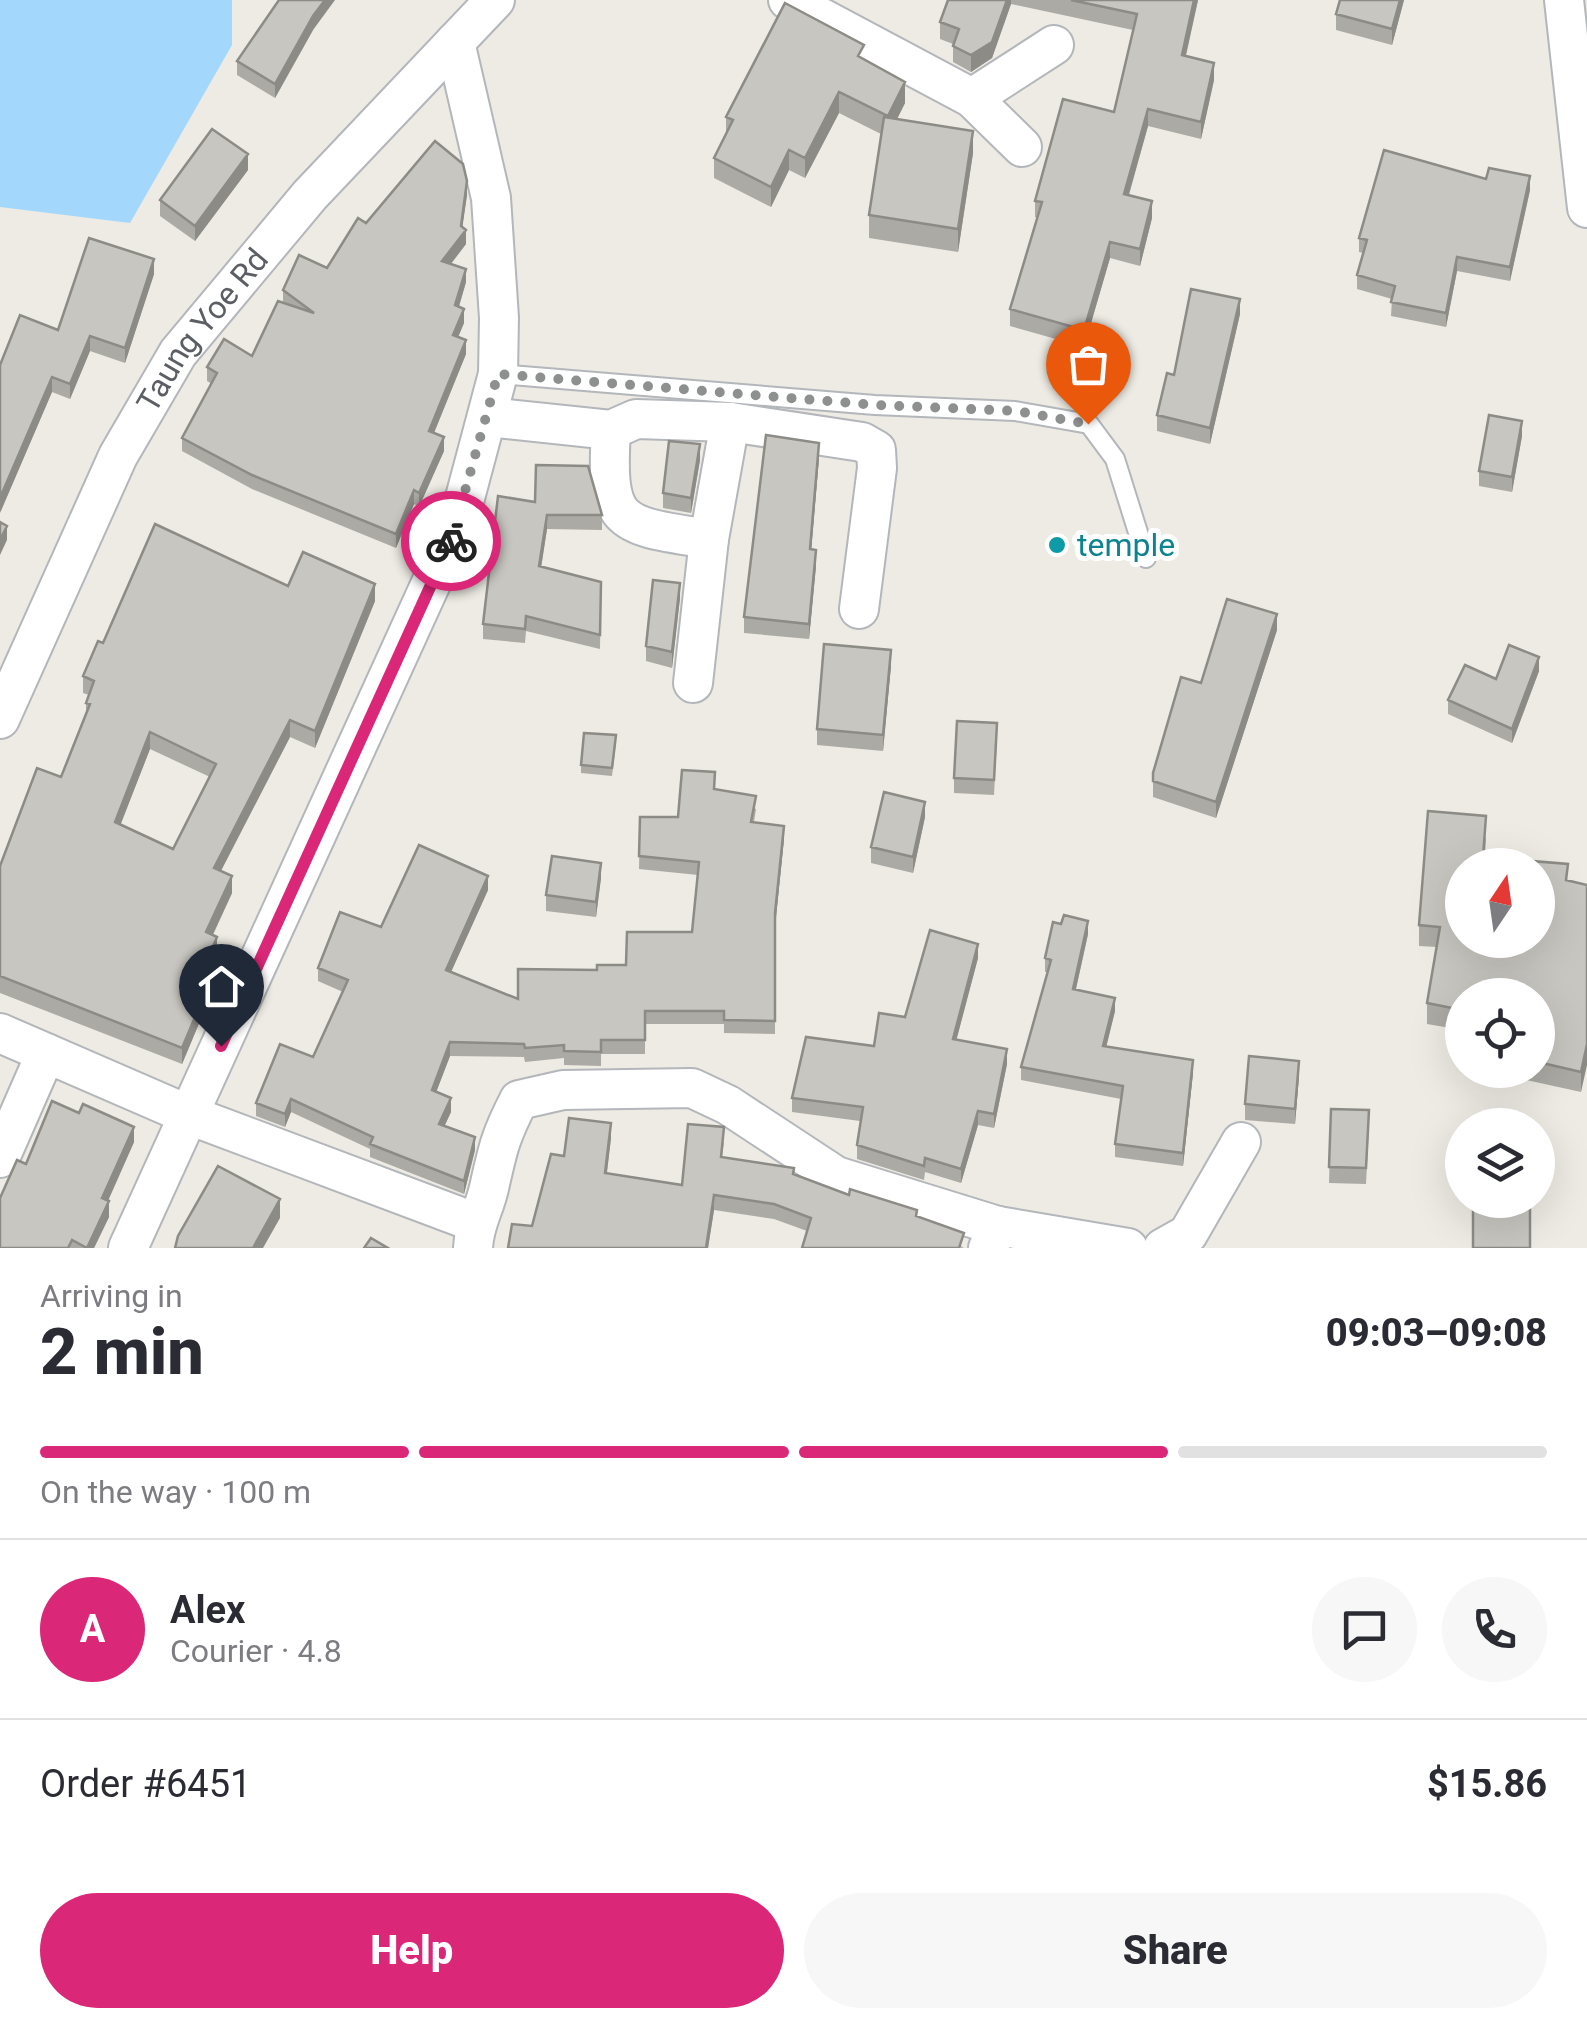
<!DOCTYPE html>
<html lang="en">
<head>
<meta charset="utf-8">
<style>
  :root { --surface:#fff; --page:#f7f7f7; --text:#2b2b33; --muted:#7c7c81; --line:#e1e1e2; --accent:#db2777 }
  body { margin:0; font-family:Roboto,sans-serif; background:var(--page); color:var(--text); height:100vh; display:flex; flex-direction:column; font-size:38px; white-space:nowrap }
  * { box-sizing:border-box; margin:0 }
  p { font-size:32px; color:var(--muted) }
  .icon { flex:none; width:55px; height:55px; fill:none; stroke:currentColor; stroke-width:2; stroke-linecap:round; stroke-linejoin:round }
  .map { position:relative; height:1248px; overflow:hidden }
  .sheet { display:flex; flex-direction:column; background:var(--surface); flex:1 }
  .sheet>* { flex:none }
  .needle { width:65px; rotate:13deg }
  .buttons { position:absolute; left:1445px; top:848px; display:grid; gap:20px }
  .buttons a { display:grid; place-items:center; width:110px; height:110px; border-radius:50%; background:var(--surface); box-shadow:0 10px 40px #0002; font-size:50px }
  .pin { position:absolute; display:grid; place-items:center; width:85px; height:85px; color:#fff; margin:-102px -42px; border-radius:50% 50% 50% 0; rotate:-45deg; box-shadow:0 0 10px #0007 }
  .pin .icon { rotate:45deg }
  .courier { position:absolute; display:grid; place-items:center; width:100px; height:100px; margin:-50px; border:8px solid #db2777; border-radius:50%; background:#fff; color:#222; box-shadow:0 2px 12px #0007 }
  .headline em { font-style:normal; font-weight:800 }
  .headline div { display:flex; flex-direction:column-reverse }
  .headline { display:flex; align-items:center; justify-content:space-between; height:170px; padding:0 40px }
  h1 { font-size:65px; font-weight:800; line-height:75px }
  .bar { display:grid; grid-template-columns:repeat(4,1fr); gap:15px 10px; align-content:center; height:120px; padding:0 40px }
  .bar i { height:12px; border-radius:8px; background:var(--line) }
  .bar .current { background:var(--accent) }
  .bar p { grid-column:span 4 }
  .line { display:flex; align-items:center; gap:25px; padding:0 40px; border-top:2px solid var(--line) }
  .line div { flex:1 }
  .round { display:grid; place-items:center; flex:none; width:105px; height:105px; border-radius:52px; background:var(--page) }
  .cta { display:flex; gap:20px; margin-top:auto; padding:20px 40px }
  .cta a { flex:1; height:115px; border-radius:60px; background:var(--accent); color:#fff; font-size:40px; font-weight:800; line-height:115px; text-align:center }
  .cta a+a { background:var(--page); color:var(--text) }
  .map>svg:first-child { display:block }
  .water { fill:#a4d7fc }
  .lines { fill:none; stroke-linecap:round; stroke-linejoin:round }
  .service-casing { stroke:#b3b6ba; stroke-width:22 }
  .minor-casing { stroke:#b3b6ba; stroke-width:42 }
  .service { stroke:#fff; stroke-width:18 }
  .minor { stroke:#fff; stroke-width:38 }
  .wall { fill:#acaaa5; fill-rule:evenodd }
  .shaded-wall { fill:#8c8b86 }
  .building { fill:#c8c6c0; stroke:#8c8b86; stroke-width:2.5; fill-rule:evenodd }
  .done { stroke:#8e9090; stroke-width:10; stroke-dasharray:0 18 }
  .route { stroke:#db2777; stroke-width:12 }
  .culture-dot { fill:#0f9aa8; stroke:#fff; stroke-width:4 }
  .labels { text-anchor:middle; dominant-baseline:central; stroke-width:10; stroke-linejoin:round; paint-order:stroke }
  .street-label { font-size:32px; fill:#5b5f63; stroke:#fff }
  .culture-label { font-size:32px; fill:#0d838f; stroke:#fff; text-anchor:start }
</style>
</head>
<body>
<div class="map">
<svg width="1587" height="1248" viewBox="0 0 1587 1248">
  <rect width="100%" height="100%" fill="#edebe3"/>
  <path class="water" d="M 0,0 L 232,0 L 232,45 L 130,223 L 0,207 Z"/>
  <g class="lines">
    <g class="service-casing">
      <path id="service" d="M 498,374 L 875,405 L 1015,411 L 1089,424 L 1115,459 L 1146,558"/>
    </g>
    <g class="minor-casing">
      <g id="minor">
        <path d="M 788,0 L 972,98 L 1022,147"/>
        <path d="M 1564,0 L 1587,208"/>
        <path d="M 972,98 L 1054,45"/>
        <path d="M 488,417 L 611,430 L 636,419 L 730,422 L 862,442 L 876,450 L 877,468 L 859,609"/>
        <path d="M 611,430 C 605,527 619,525 709,539"/>
        <path d="M 693,683 L 709,539 L 730,422"/>
        <path id="s1" d="M 0,719 L 118,456 L 178,353 L 310,195 L 495,0"/>
        <path d="M 0,1033 L 189,1115 L 474,1222"/>
        <path d="M 0,1158 L 46,1053"/>
        <path d="M 128,1248 L 458,524 L 498,374 L 499,318 L 491,198 L 455,42"/>
        <path d="M 473,1248 C 474,1224 484,1210 489,1188 C 498,1148 500,1137 519,1100 L 563,1090 L 692,1088 L 728,1105 L 836,1176 L 998,1226"/>
        <path d="M 988,1248 L 998,1226 L 1128,1248"/>
        <path d="M 1163,1248 L 1188,1234 L 1241,1142"/>
      </g>
    </g>
    <use href="#service" class="service"/>
    <use href="#minor" class="minor"/>
  </g>
  <path class="wall" d="M 948,0 L 1198,0 L 1186,56 L 1214,80 L 1201,139 L 1148,126 L 1129,195 L 1152,218 L 1140,266 L 1110,258 L 1084,347 L 1010,326 L 1010,309 L 1037,218 L 1035,217 L 1035,201 L 1114,112 L 1133,30 L 1011,4 L 992,58 L 971,72 L 953,62 L 953,44 L 940,39 L 940,22 Z
    M 1340,0 L 1404,0 L 1392,45 L 1336,30 L 1336,14 Z
    M 313,30 L 275,98 L 237,75 L 237,61 Z
    M 864,60 L 905,103 L 897,119 L 973,153 L 958,252 L 869,238 L 869,215 L 881,134 L 839,113 L 805,178 L 789,170 L 771,207 L 714,178 L 714,158 L 726,133 L 726,117 Z
    M 248,170 L 195,241 L 160,216 L 160,200 Z
    M 1530,190 L 1510,281 L 1457,271 L 1446,327 L 1391,316 L 1392,299 L 1357,289 L 1357,275 L 1363,253 L 1359,252 L 1359,238 Z
    M 467,195 L 462,227 L 466,244 L 451,264 L 466,282 L 459,307 L 464,323 L 458,337 L 466,354 L 434,433 L 444,451 L 419,507 L 414,504 L 396,548 L 252,489 L 182,451 L 182,438 L 212,384 L 207,381 L 207,367 L 252,356 L 283,302 L 283,290 L 327,268 L 366,223 Z
    M 154,274 L 125,363 L 90,351 L 70,399 L 52,392 L 0,513 L 58,330 Z
    M 1240,314 L 1210,444 L 1157,431 L 1157,415 L 1174,375 Z
    M 1522,436 L 1512,492 L 1479,486 L 1479,471 Z
    M 819,458 L 811,549 L 816,566 L 809,639 L 744,633 L 744,617 Z
    M 700,460 L 691,513 L 663,508 L 663,493 Z
    M 535,502 L 602,515 L 602,530 L 547,529 L 541,567 L 601,582 L 600,649 L 526,631 L 525,643 L 483,639 L 483,624 Z
    M 288,586 L 375,601 L 315,748 L 290,737 L 221,871 L 232,893 L 213,935 L 217,954 L 199,996 L 203,1014 L 182,1064 L 0,993 L 0,866 L 61,777 L 86,714 L 86,703 L 89,695 L 83,693 L 83,676 L 103,643 ZM 150,749 L 210,777 L 173,849 L 120,825 Z
    M 680,598 L 672,668 L 646,661 L 646,646 Z
    M 1277,630 L 1216,818 L 1153,797 L 1153,773 L 1201,683 Z
    M 891,666 L 883,751 L 817,745 L 817,729 Z
    M 1539,671 L 1512,743 L 1448,714 L 1448,700 L 1496,679 Z
    M 997,738 L 994,795 L 954,793 L 954,778 Z
    M 616,743 L 612,776 L 581,773 L 581,765 Z
    M 715,789 L 756,809 L 754,822 L 784,839 L 775,927 L 775,1034 L 724,1033 L 724,1024 L 645,1024 L 645,1054 L 601,1054 L 601,1066 L 564,1065 L 564,1058 L 525,1062 L 524,1057 L 450,1056 L 436,1092 L 451,1112 L 444,1126 L 475,1150 L 464,1194 L 370,1157 L 370,1149 L 291,1112 L 285,1127 L 256,1116 L 256,1103 L 313,1057 L 343,992 L 318,981 L 318,968 L 381,927 L 488,890 L 451,972 L 518,999 L 597,970 L 626,965 L 692,932 L 698,875 L 639,869 L 640,817 L 678,817 Z
    M 925,817 L 913,873 L 871,863 L 871,847 Z
    M 1486,837 L 1485,857 L 1587,885 L 1581,1092 L 1480,1070 L 1538,1070 L 1538,995 L 1462,995 L 1462,1030 L 1427,1024 L 1427,1003 L 1437,947 L 1419,946 L 1419,925 Z
    M 601,878 L 596,917 L 546,911 L 546,895 Z
    M 1088,934 L 1076,989 L 1115,1011 L 1106,1047 L 1193,1073 L 1183,1166 L 1115,1157 L 1115,1144 L 1121,1099 L 1021,1080 L 1021,1067 L 1048,972 L 1045,972 L 1045,958 Z
    M 978,958 L 956,1040 L 1007,1064 L 994,1128 L 978,1125 L 961,1183 L 925,1172 L 924,1180 L 857,1159 L 857,1145 L 860,1121 L 792,1112 L 792,1098 L 874,1046 L 905,1017 Z
    M 1299,1076 L 1295,1124 L 1245,1120 L 1245,1104 Z
    M 1331,1109 L 1369,1126 L 1366,1184 L 1329,1183 Z
    M 611,1138 L 607,1173 L 682,1185 L 724,1142 L 722,1157 L 794,1174 L 849,1195 L 917,1217 L 964,1248 L 807,1231 L 774,1219 L 714,1210 L 708,1248 L 508,1248 L 532,1226 L 564,1156 Z
    M 134,1142 L 108,1201 L 109,1217 L 94,1248 L 0,1248 L 26,1164 Z"/>
  <path class="shaded-wall" d="M 325,0 L 335,0 L 313,30 L 275,98 L 275,84 L 313,16 Z
    M 1007,0 L 1011,0 L 1011,4 L 992,58 L 971,72 L 971,55 Z
    M 1194,0 L 1198,0 L 1182,72 L 1182,55 Z
    M 1400,0 L 1404,0 L 1392,45 L 1392,29 Z
    M 1214,63 L 1214,80 L 1201,139 L 1201,122 Z
    M 905,82 L 905,103 L 888,137 L 888,116 Z
    M 839,92 L 839,113 L 805,178 L 805,158 Z
    M 1148,109 L 1148,126 L 1124,211 L 1124,194 Z
    M 973,131 L 973,153 L 958,252 L 958,229 Z
    M 789,150 L 789,170 L 771,207 L 771,187 Z
    M 248,154 L 248,170 L 195,241 L 195,226 Z
    M 1530,176 L 1530,190 L 1510,281 L 1510,267 Z
    M 467,181 L 467,195 L 461,237 L 466,230 L 466,244 L 442,275 L 442,261 L 461,226 Z
    M 1152,201 L 1152,218 L 1140,266 L 1140,249 Z
    M 1110,242 L 1110,258 L 1084,347 L 1084,330 Z
    M 1457,257 L 1457,271 L 1446,327 L 1446,313 Z
    M 154,259 L 154,274 L 125,363 L 125,348 Z
    M 466,269 L 466,282 L 455,319 L 455,305 Z
    M 1240,299 L 1240,314 L 1210,444 L 1210,428 Z
    M 464,309 L 464,323 L 453,349 L 453,335 Z
    M 90,336 L 90,351 L 70,399 L 70,384 Z
    M 466,340 L 466,354 L 429,445 L 429,431 Z
    M 52,377 L 52,392 L 0,513 L 0,498 Z
    M 1522,421 L 1522,436 L 1512,492 L 1512,477 Z
    M 444,437 L 444,451 L 419,507 L 419,493 Z
    M 819,443 L 819,458 L 810,565 L 810,549 Z
    M 700,444 L 700,460 L 691,513 L 691,498 Z
    M 414,490 L 414,504 L 396,548 L 396,534 Z
    M 547,515 L 547,529 L 539,581 L 539,566 Z
    M 7,526 L 7,540 L 0,555 L 0,540 Z
    M 816,550 L 816,566 L 809,639 L 809,624 Z
    M 680,583 L 680,598 L 672,668 L 672,652 Z
    M 375,584 L 375,601 L 315,748 L 315,731 Z
    M 1277,614 L 1277,630 L 1216,818 L 1216,802 Z
    M 891,650 L 891,666 L 883,751 L 883,735 Z
    M 1539,657 L 1539,671 L 1512,743 L 1512,729 Z
    M 290,720 L 290,737 L 214,884 L 214,868 Z
    M 150,732 L 150,749 L 115,839 L 115,822 Z
    M 925,802 L 925,817 L 913,873 L 913,857 Z
    M 784,826 L 784,839 L 775,927 L 775,913 Z
    M 601,863 L 601,878 L 596,917 L 596,902 Z
    M 232,876 L 232,893 L 206,949 L 206,932 Z
    M 488,876 L 488,890 L 446,983 L 446,970 Z
    M 1088,921 L 1088,934 L 1073,1002 L 1073,989 Z
    M 217,937 L 217,954 L 193,1010 L 193,994 Z
    M 978,944 L 978,958 L 953,1053 L 953,1039 Z
    M 203,998 L 203,1014 L 182,1064 L 182,1048 Z
    M 1115,998 L 1115,1011 L 1103,1060 L 1103,1046 Z
    M 450,1042 L 450,1056 L 432,1103 L 432,1090 Z
    M 1587,1044 L 1587,1065 L 1581,1092 L 1581,1072 Z
    M 1007,1049 L 1007,1064 L 994,1128 L 994,1114 Z
    M 1193,1060 L 1193,1073 L 1183,1166 L 1183,1153 Z
    M 1299,1061 L 1299,1076 L 1295,1124 L 1295,1109 Z
    M 451,1098 L 451,1112 L 439,1138 L 439,1124 Z
    M 291,1099 L 291,1112 L 285,1127 L 285,1114 Z
    M 978,1111 L 978,1125 L 961,1183 L 961,1169 Z
    M 611,1123 L 611,1138 L 605,1187 L 605,1173 Z
    M 134,1127 L 134,1142 L 102,1214 L 102,1198 Z
    M 475,1137 L 475,1150 L 464,1194 L 464,1181 Z
    M 714,1195 L 714,1210 L 708,1248 L 706,1248 Z
    M 280,1199 L 280,1218 L 263,1248 L 253,1248 Z
    M 109,1201 L 109,1217 L 94,1248 L 87,1248 Z"/>
  <path class="building" d="M 279,0 L 325,0 L 313,16 L 275,84 L 237,61 Z
    M 948,0 L 1007,0 L 992,42 L 971,55 L 953,46 L 959,29 L 940,22 Z
    M 1071,0 L 1194,0 L 1182,55 L 1214,63 L 1201,122 L 1148,109 L 1124,194 L 1152,201 L 1140,249 L 1110,242 L 1084,330 L 1010,309 L 1042,202 L 1035,201 L 1063,99 L 1114,112 L 1137,14 Z
    M 1340,0 L 1400,0 L 1392,29 L 1336,14 Z
    M 785,3 L 864,45 L 858,56 L 905,82 L 888,116 L 839,92 L 805,158 L 789,150 L 771,187 L 714,158 L 733,120 L 726,117 Z
    M 884,117 L 973,131 L 958,229 L 869,215 Z
    M 212,129 L 248,154 L 195,226 L 160,200 Z
    M 435,141 L 463,164 L 467,181 L 461,226 L 466,230 L 442,261 L 466,269 L 455,305 L 464,309 L 453,335 L 466,340 L 429,431 L 444,437 L 419,493 L 414,490 L 396,534 L 252,475 L 182,438 L 217,373 L 207,367 L 224,339 L 252,356 L 278,301 L 314,313 L 283,290 L 299,255 L 327,268 L 358,218 L 366,223 Z
    M 1384,150 L 1486,179 L 1489,168 L 1530,176 L 1510,267 L 1457,257 L 1446,313 L 1391,302 L 1395,286 L 1357,275 L 1367,240 L 1359,238 Z
    M 89,238 L 154,259 L 125,348 L 90,336 L 70,384 L 52,377 L 0,498 L 0,365 L 20,315 L 58,330 Z
    M 1191,289 L 1240,299 L 1210,428 L 1157,415 L 1167,373 L 1174,375 Z
    M 1489,415 L 1522,421 L 1512,477 L 1479,471 Z
    M 766,435 L 819,443 L 810,549 L 816,550 L 809,624 L 744,617 Z
    M 669,441 L 700,444 L 691,498 L 663,493 Z
    M 536,465 L 588,466 L 602,515 L 547,515 L 539,566 L 601,582 L 600,635 L 526,616 L 525,629 L 483,624 L 498,496 L 535,502 Z
    M 0,522 L 7,526 L 0,540 Z
    M 155,524 L 288,586 L 303,552 L 375,584 L 315,731 L 290,720 L 214,868 L 232,876 L 206,932 L 217,937 L 193,994 L 203,998 L 182,1048 L 0,976 L 0,866 L 37,768 L 61,777 L 90,704 L 86,703 L 94,681 L 83,676 L 98,641 L 103,643 ZM 150,732 L 216,764 L 173,849 L 115,822 Z
    M 653,580 L 680,583 L 672,652 L 646,646 Z
    M 1227,599 L 1277,614 L 1216,802 L 1153,781 L 1153,773 L 1181,677 L 1201,683 Z
    M 824,644 L 891,650 L 883,735 L 817,729 Z
    M 1509,645 L 1539,657 L 1512,729 L 1448,700 L 1465,665 L 1496,679 Z
    M 957,721 L 997,723 L 994,780 L 954,778 Z
    M 584,733 L 616,735 L 612,768 L 581,765 Z
    M 682,770 L 715,772 L 714,789 L 756,796 L 751,822 L 784,826 L 775,913 L 775,1021 L 724,1020 L 724,1011 L 645,1011 L 645,1040 L 601,1040 L 601,1052 L 564,1051 L 564,1045 L 525,1048 L 524,1044 L 450,1042 L 432,1090 L 451,1098 L 439,1124 L 475,1137 L 464,1181 L 370,1144 L 373,1137 L 291,1099 L 285,1114 L 256,1103 L 280,1044 L 313,1057 L 348,980 L 318,968 L 340,912 L 381,927 L 419,845 L 488,876 L 446,970 L 518,999 L 518,969 L 597,970 L 597,965 L 626,965 L 627,932 L 692,932 L 699,862 L 639,856 L 640,817 L 678,817 Z
    M 884,792 L 925,802 L 913,857 L 871,847 Z
    M 1428,811 L 1486,816 L 1483,857 L 1568,864 L 1566,880 L 1587,885 L 1587,1044 L 1581,1072 L 1538,1062 L 1538,995 L 1462,995 L 1462,1010 L 1427,1003 L 1440,927 L 1419,925 ZM 1462,865 L 1538,865 L 1538,940 L 1462,940 Z
    M 552,856 L 601,863 L 596,902 L 546,895 Z
    M 1064,915 L 1088,921 L 1073,989 L 1115,998 L 1103,1046 L 1193,1060 L 1183,1153 L 1115,1144 L 1123,1086 L 1021,1067 L 1051,960 L 1045,958 L 1053,922 L 1061,924 Z
    M 930,930 L 978,944 L 953,1039 L 1007,1049 L 994,1114 L 978,1111 L 961,1169 L 925,1158 L 924,1166 L 857,1145 L 863,1107 L 792,1098 L 806,1037 L 874,1046 L 879,1013 L 905,1017 Z
    M 1249,1056 L 1299,1061 L 1295,1109 L 1245,1104 Z
    M 52,1101 L 79,1113 L 83,1104 L 134,1127 L 102,1198 L 109,1201 L 87,1248 L 72,1240 L 68,1248 L 0,1248 L 0,1198 L 17,1160 L 26,1164 Z
    M 1331,1109 L 1369,1110 L 1366,1168 L 1329,1167 Z
    M 569,1118 L 611,1123 L 605,1173 L 682,1185 L 688,1124 L 724,1127 L 721,1157 L 794,1168 L 793,1174 L 849,1195 L 850,1189 L 917,1210 L 916,1216 L 964,1233 L 959,1248 L 802,1248 L 811,1218 L 774,1204 L 714,1195 L 706,1248 L 508,1248 L 512,1224 L 532,1226 L 551,1154 L 564,1156 Z
    M 218,1166 L 280,1199 L 253,1248 L 175,1248 L 178,1236 Z
    M 1473,1205 L 1530,1206 L 1530,1248 L 1473,1248 Z
    M 371,1238 L 388,1248 L 364,1248 Z"/>
  <g class="lines">
    <path class="done" d="M 451,541 L 498,374 L 875,405 L 1016,411 L 1088,424"/>
    <path class="route" d="M 221,1046 L 451,541"/>
  </g>
  <circle class="culture-dot" cx="1057" cy="545" r="10"/>
  <g class="labels">
    <g class="street-label">
      <text stroke="none"><textPath href="#s1" startOffset="440">Taung Yoe Rd</textPath></text>
    </g>
    <g class="culture-label">
      <text x="1077" y="545">temple</text>
    </g>
  </g>
</svg>
<div class="buttons">
<a><svg class="needle" viewBox="-14 -14 28 28"><path d="M0-13l5 13h-10z" fill="#e53935"/><path d="M0 13l5-13h-10z" fill="#7c7c81"/></svg></a>
<a><svg class="icon" aria-label="locate" viewBox="0 0 24 24"><circle cx="12" cy="12" r="6"/><path d="M12 2v4M12 18v4M2 12h4M18 12h4"/></svg></a>
<a><svg class="icon" aria-label="layers" viewBox="0 0 24 24"><path d="M12 4l9 5-9 5-9-5zM3 14l9 5 9-5"/></svg></a>
</div>
<div class="pin" style="left:1088px;top:424px;background:#ea580c"><svg class="icon" aria-label="bag" viewBox="0 0 24 24"><path d="M5 8h14l-1 12H6zM9 8a3 3 0 0 1 6 0"/></svg></div>
<div class="pin" style="left:221px;top:1046px;background:#1f2937"><svg class="icon" aria-label="home" viewBox="0 0 24 24"><path d="M3 11l9-7 9 7M6 9v11h12V9"/></svg></div>
<div class="courier" style="left:451px;top:541px"><svg class="icon" aria-label="bike" viewBox="0 0 24 24"><circle cx="6" cy="16" r="4"/><circle cx="18" cy="16" r="4"/><path d="M6 16l4-8h5l3 8M10 8l3 8H6M13 5h3"/></svg></div>
</div>
<section class="sheet">
<div class="headline"><div><h1>2 min</h1><p>Arriving in</p></div><em>09:03–09:08</em></div>
<div class="bar"><i class="current"></i><i class="current"></i><i class="current"></i><i></i><p>On the way · 100 m</p></div>
<div class="line" style="height:180px"><b class="round" style="background:var(--accent);color:#fff">A</b><div><b>Alex</b><p>Courier · 4.8</p></div><a class="round"><svg class="icon" aria-label="chat" viewBox="0 0 24 24"><path d="M4 5h16v11H9l-5 4z"/></svg></a><a class="round"><svg class="icon" aria-label="phone" viewBox="0 0 24 24"><path d="M5 4h4l2 5-3 2q2 4 5 5l2-3 5 2v4C11 20 4 13 5 4z"/></svg></a></div>
<div class="line" style="height:130px"><div>Order #6451</div><b>$15.86</b></div>
<div class="cta"><a>Help</a><a>Share</a></div>
</section>
</body>
</html>
